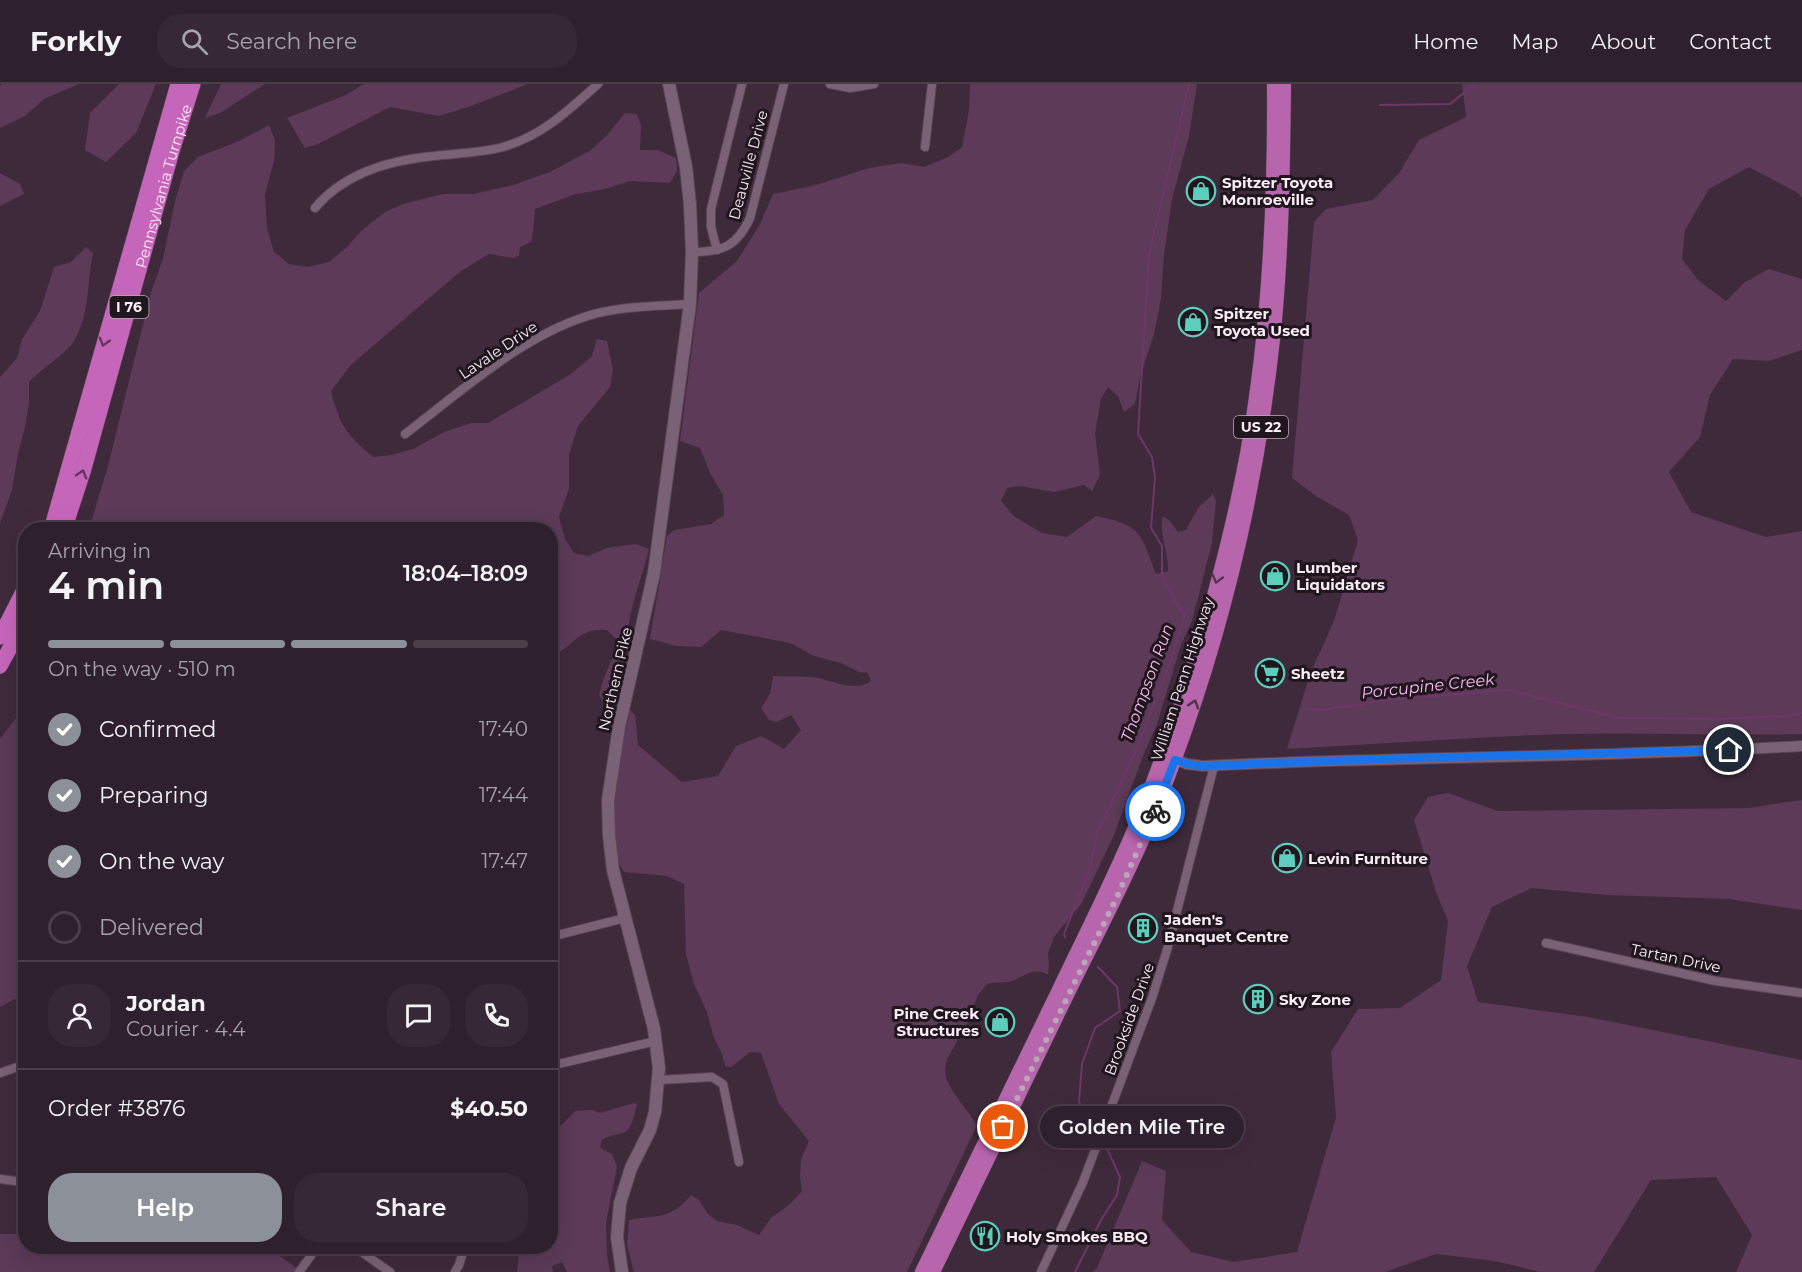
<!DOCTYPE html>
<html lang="en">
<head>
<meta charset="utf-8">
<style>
  :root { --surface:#2f202d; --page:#372835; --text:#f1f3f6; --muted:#a7a3aa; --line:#4a3e49; --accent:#8c9099 }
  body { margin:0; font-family:Montserrat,sans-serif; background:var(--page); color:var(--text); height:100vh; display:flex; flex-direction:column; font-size:22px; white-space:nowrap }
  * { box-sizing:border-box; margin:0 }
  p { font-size:20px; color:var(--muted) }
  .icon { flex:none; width:33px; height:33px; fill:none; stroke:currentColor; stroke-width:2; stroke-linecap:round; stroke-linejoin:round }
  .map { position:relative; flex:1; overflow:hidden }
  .sheet { position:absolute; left:18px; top:438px; width:540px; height:732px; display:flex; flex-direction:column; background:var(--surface); border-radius:24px; box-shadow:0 6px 24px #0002,0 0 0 2px var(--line) }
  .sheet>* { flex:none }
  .pin { position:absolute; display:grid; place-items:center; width:51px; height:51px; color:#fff; margin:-26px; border:3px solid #fff; border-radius:50%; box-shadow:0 2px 6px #0007 }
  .courier { position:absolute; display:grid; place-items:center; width:60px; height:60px; margin:-30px; border:4px solid #1a73e8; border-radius:50%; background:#fff; color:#222; box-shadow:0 2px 8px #0007 }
  .bubble { position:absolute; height:42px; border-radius:21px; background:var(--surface); box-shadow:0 6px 24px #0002,0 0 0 2px var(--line); font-size:20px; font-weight:600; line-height:42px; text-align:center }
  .head em { font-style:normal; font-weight:600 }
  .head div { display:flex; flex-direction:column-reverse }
  .head { display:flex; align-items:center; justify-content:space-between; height:102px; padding:0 30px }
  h1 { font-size:39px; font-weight:600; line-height:45px }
  .bar { display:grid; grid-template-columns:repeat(4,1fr); gap:9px 6px; align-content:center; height:72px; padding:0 30px }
  .bar i { height:8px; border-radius:4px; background:var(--line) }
  .bar .on { background:var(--accent) }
  .bar p { grid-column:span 4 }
  .line { display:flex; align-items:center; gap:15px; padding:0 30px; border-top:2px solid var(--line) }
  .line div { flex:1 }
  .round { display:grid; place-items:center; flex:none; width:63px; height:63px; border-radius:24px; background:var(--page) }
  ol { padding:0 30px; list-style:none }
  li { display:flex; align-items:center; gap:18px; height:66px }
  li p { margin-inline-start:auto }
  li .icon { padding:6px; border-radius:50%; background:var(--accent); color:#fff; stroke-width:4 }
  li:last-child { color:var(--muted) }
  li i { width:33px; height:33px; border:3px solid var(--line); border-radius:50% }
  .cta { display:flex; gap:12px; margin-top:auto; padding:12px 30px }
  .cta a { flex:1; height:69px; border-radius:24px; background:var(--accent); color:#fff; font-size:24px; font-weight:600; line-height:69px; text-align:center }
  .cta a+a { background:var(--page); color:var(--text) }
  header { display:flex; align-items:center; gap:36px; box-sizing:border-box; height:84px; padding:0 30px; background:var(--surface); border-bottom:2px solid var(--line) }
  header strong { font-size:28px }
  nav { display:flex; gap:33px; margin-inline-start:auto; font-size:21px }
  .search { width:420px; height:54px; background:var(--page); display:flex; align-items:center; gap:15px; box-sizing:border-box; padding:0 21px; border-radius:24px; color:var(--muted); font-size:22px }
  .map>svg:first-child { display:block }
  .green { fill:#5c3a58 }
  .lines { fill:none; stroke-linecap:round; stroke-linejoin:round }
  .stream { stroke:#6e3768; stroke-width:2 }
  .minor-casing { stroke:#584656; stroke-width:10 }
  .tertiary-casing { stroke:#584656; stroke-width:12 }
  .secondary-casing { stroke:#584656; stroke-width:14 }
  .trunk-casing { stroke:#584656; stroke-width:15 }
  .motorway-casing { stroke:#584656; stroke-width:16 }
  .minor { stroke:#7a6276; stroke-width:8 }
  .tertiary { stroke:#7a6276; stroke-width:10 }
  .secondary { stroke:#7a6276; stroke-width:12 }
  .trunk { stroke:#b765ad; stroke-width:14 }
  .motorway { stroke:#c666bb; stroke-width:15 }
  .oneway { stroke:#62365d }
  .oneway2 { stroke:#553250 }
  .done { stroke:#b9a7b6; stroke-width:6; stroke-dasharray:0 10.8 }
  .route { stroke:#1a73e8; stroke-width:8 }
  .labels { text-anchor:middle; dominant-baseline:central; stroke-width:6; stroke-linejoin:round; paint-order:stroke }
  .shield { fill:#20161e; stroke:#b9abb6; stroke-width:1.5 }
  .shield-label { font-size:14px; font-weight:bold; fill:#faebf7 }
  .street-label { font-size:15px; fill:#faebf7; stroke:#20161e }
  .poi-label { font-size:15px; font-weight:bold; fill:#faebf7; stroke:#20161e; text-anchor:start }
  .water-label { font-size:16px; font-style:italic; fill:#fdbaf3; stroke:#20161e }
</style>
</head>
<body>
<header>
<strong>Forkly</strong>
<div class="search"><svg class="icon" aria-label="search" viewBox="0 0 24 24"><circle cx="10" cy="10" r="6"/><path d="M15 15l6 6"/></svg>Search here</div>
<nav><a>Home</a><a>Map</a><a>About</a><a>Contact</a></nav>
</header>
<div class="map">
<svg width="1802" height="1188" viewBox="0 0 1802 1188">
  <rect width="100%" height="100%" fill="#3f2a3c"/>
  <path class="green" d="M 2,0 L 79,0 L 44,15 L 25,32 L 0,44 L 0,2 Z
    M 119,0 L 156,0 L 136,49 L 106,78 L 85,66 L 90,29 Z
    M 221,0 L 265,0 L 220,29 L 205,34 Z
    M 364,0 L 528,0 L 468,23 L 439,32 L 390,23 L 318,60 L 305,64 L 287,34 L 346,11 Z
    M 970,0 L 1197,0 L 1189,52 L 1172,115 L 1164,171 L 1161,215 L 1154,250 L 1140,293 L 1135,320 L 1124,328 L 1118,312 L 1108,303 L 1101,315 L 1095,349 L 1100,391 L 1092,407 L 1084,401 L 1054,408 L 1020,402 L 1007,404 L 1001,417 L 1015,433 L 1042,449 L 1067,453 L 1096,432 C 1142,441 1141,450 1156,490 L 1168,487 C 1169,468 1158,450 1163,432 L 1169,436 L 1178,448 L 1186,446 L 1198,424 L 1213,410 L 1216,417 L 1212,459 L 1192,537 L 1181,561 L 1157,640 L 1143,672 L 1114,751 L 1082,819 L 1054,853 L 1048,869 L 1049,879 L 1048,891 C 1032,881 1022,896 1007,898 C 1000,899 994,898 987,900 L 978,911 L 974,921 L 973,929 L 947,975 L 945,985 L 946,994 L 952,1006 L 977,1041 L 907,1188 L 634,1188 L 627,1161 L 629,1136 C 659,1130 669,1137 691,1111 L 698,1115 L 708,1130 L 717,1137 L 737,1141 L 759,1151 L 771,1134 L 790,1120 L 802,1107 L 800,1093 L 801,1075 L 809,1057 L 779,1020 L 761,969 L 750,968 L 731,983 L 725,982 L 722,970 L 713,951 L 707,928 L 694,900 L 686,870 L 684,800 L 667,792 L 624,788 C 601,760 622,661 630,626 L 635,631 L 638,661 L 682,698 L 718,692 L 736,662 L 761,652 L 784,665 L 801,646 L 791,631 L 777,638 L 769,636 L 761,624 L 770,610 L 773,592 C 785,593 798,592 811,593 C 830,594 853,610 871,597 L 868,589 L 859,588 L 841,579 L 814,572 L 790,559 L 721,546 L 701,563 L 677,562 L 650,555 L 667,452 L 674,446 L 711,440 L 724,431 L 723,411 L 711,391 L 700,364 L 680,357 L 699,209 L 737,177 L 760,140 L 773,110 L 816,101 L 869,84 L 901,79 L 924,83 L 948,73 L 962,63 L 969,26 Z
    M 1462,0 L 1802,0 L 1802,114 L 1798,109 L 1749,83 L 1709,105 L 1685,146 L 1682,175 L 1698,196 L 1726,217 L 1745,198 L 1769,185 L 1802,195 L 1802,266 L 1769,277 L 1733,275 L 1710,311 L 1700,353 L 1669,388 L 1691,428 L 1766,453 L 1802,447 L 1802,650 C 1723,652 1644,648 1565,650 C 1472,653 1380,660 1287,665 L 1310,590 L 1334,537 L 1358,456 L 1349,431 L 1316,412 L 1292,394 L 1314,138 L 1326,125 L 1373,116 L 1399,89 L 1419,56 L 1466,33 Z
    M 625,29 L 637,30 L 641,42 L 640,66 L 658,66 L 676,74 L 677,87 L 670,99 L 630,97 L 605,105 L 576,110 L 535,125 L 533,149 L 531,158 L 520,163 L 519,172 L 513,174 L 489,170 L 461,187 L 381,255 L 350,282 L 331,307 C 340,342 346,350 373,373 L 391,371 L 413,365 L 444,348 L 471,339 L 488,339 L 571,290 L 592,272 L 597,255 L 607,257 L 613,286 L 610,303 L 578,342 L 569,371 L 569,405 L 559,433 L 565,455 L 574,469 L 588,472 L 607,464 L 636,460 L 649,465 C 643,490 633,514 629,539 C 624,571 626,592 603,618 L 599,611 C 603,592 613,576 618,557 L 607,546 C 588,544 580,551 567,563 C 562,567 555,570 551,574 L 550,446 L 89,445 L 108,382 L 151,208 L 163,175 L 174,121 L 184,87 L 198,73 L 239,57 L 269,41 L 275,56 L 274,77 L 265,110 L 267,144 L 274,168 L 289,180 L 308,183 L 329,178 L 347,163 L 362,146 L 385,128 L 403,120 L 443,110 L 473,110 L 513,101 L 550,88 L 591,66 L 608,50 Z
    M 0,89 L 20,100 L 24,110 L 0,122 Z
    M 86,163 L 93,169 C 87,197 90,230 74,257 C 69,267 39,287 29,298 L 29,319 L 25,343 L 18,370 L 12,406 L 0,439 L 0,293 L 17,274 L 22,255 L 40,227 L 54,183 L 71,178 Z
    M 25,601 L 25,913 L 17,914 L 0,923 L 0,655 L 16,634 Z
    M 1448,709 L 1498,727 L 1749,724 L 1802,716 L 1802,826 L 1729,815 L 1607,811 L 1532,804 L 1492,823 L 1467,882 L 1478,918 L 1588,933 L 1802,976 L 1802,1188 L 1736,1188 L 1752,1151 L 1716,1093 L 1651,1096 L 1594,1188 L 1540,1188 L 1495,1177 L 1436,1170 L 1385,1188 L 1093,1188 L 1097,1184 L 1142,1077 L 1166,1087 L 1162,1136 L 1191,1168 L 1234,1178 L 1297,1168 L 1336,1033 L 1331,968 L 1358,925 L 1400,924 L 1441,896 L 1448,837 L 1436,808 L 1414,736 L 1428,713 Z
    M 634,1019 L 637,1020 C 635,1028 633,1043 625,1048 C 620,1051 611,1050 602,1056 L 600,1064 L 612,1070 L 617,1082 L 606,1138 L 607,1172 L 610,1188 L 567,1188 L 562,1178 L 552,1182 L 553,1188 L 517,1188 L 520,1163 L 550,1162 L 551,1052 L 575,1027 L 592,1026 L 600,1029 Z
    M 0,1150 L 25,1150 L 26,1162 L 267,1163 L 299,1186 L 297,1188 L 0,1188 Z"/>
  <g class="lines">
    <path class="stream" d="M 1380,21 L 1450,20 L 1471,3 L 1478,0
      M 1305,625 L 1321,626 L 1395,615 L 1508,606 L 1621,634 L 1720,635 L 1788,632 L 1802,629
      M 1065,853 L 1064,850 L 1089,787 L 1098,747 L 1135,669 L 1171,575 L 1185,530 L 1176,519 L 1162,492 L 1162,462 L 1151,444 L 1155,394 L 1152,373 L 1138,350 L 1149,170 L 1189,0
      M 1097,1049 L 1084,1034 L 1079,1017 L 1082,980 L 1095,944 L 1120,927 L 1117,903 L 1098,883
      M 1075,1188 L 1101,1136 L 1117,1111 L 1120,1093 L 1103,1056"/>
    <g class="minor-casing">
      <path id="minor" d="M 830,0 L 850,4 L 874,0
        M 925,63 L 932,0
        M 315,124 C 344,89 391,76 434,72 C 457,69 481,69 503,63 C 542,52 569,26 598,0
        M 717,166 L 711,143 L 711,125 L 742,0
        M 692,168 C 723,168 737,162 750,134 L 784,0
        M 405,350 C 463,306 527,247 598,229 C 628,222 659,222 690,220
        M 550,853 L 625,834
        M 1546,859 L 1716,897 L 1802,909
        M 550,982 L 656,957
        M 0,989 L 26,980
        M 659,996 L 712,993 L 723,1000 L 739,1078
        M 0,1095 L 15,1097 L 26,1096
        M 353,1162 L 390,1188
        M 299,1188 L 318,1162
        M 455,1188 L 459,1181 L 465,1162
        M 1041,1188 L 1083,1098 L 1152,914 L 1167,866 L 1214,682"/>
    </g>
    <g class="tertiary-casing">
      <path id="tertiary" d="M 1168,673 L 1187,680 L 1203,682 C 1402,672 1603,674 1802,662"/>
    </g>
    <g class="secondary-casing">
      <path id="secondary" d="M 622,1188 L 617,1153 L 620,1119 L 631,1084 L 650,1046 L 655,1028 L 659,984 L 654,945 L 613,786 L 609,751 L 608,716 L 619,643 L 654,489 L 690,220 L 692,168 L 690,121 L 686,83 L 669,0"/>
    </g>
    <g class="trunk-casing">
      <path id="trunk" d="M 922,1188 C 967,1095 1012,1003 1057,910 C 1086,849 1117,789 1142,727 C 1187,612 1224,492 1247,370 C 1269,248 1275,124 1274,0
        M 933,1188 C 976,1099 1019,1010 1062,921 C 1098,847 1137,775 1166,698 C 1222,553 1258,400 1274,246 C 1282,164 1283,82 1284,0"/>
    </g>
    <g class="motorway-casing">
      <g id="motorway">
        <path d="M 51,446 L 178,0"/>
        <path id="s1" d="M 64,446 L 83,388 L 172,67 L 193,0"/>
        <path d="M 0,553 L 26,502"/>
        <path d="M 0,582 L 26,535"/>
      </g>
    </g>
    <use href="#minor" class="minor"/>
    <use href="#tertiary" class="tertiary"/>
    <use href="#secondary" class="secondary"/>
    <use href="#trunk" class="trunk"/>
    <use href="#motorway" class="motorway"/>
  </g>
  <defs><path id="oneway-chevron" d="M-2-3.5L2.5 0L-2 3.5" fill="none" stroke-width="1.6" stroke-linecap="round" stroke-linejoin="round" transform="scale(1.5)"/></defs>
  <g class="oneway">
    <use href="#oneway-chevron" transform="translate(104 258) rotate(106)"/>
    <use href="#oneway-chevron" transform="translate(82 390) rotate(-73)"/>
  </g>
  <g class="oneway2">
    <use href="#oneway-chevron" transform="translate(1217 495) rotate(105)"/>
    <use href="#oneway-chevron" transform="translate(1194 620) rotate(-72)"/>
  </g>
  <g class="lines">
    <path class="done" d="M 1003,1043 L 1117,813 L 1155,727"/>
    <path class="route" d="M 1155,727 L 1175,676 L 1192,681 L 1203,682 L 1379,675 L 1729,666"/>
  </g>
  <defs>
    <g id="shop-ring" transform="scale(1.5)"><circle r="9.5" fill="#20161e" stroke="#5bcebc" stroke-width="1.5"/><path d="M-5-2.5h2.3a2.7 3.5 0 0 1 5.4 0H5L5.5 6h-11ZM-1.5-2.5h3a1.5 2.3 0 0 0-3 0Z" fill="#5bcebc"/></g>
    <g id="supermarket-ring" transform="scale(1.5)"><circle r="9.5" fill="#20161e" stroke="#5bcebc" stroke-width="1.5"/><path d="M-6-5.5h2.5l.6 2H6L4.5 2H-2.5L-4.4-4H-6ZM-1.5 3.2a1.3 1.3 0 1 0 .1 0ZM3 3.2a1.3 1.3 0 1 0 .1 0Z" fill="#5bcebc"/></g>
    <g id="building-ring" transform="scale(1.5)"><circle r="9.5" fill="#20161e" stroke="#5bcebc" stroke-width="1.5"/><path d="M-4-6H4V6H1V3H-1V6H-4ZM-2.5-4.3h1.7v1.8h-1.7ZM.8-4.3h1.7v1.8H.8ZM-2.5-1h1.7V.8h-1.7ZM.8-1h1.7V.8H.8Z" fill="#5bcebc"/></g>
    <g id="restaurant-ring" transform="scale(1.5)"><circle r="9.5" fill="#20161e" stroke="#5bcebc" stroke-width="1.5"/><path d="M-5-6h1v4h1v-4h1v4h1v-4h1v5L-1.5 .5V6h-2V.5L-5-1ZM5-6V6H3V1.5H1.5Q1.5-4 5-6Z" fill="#5bcebc"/></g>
  </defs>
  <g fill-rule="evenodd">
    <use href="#shop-ring" x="1201" y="107"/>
    <use href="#shop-ring" x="1193" y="238"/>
    <use href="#shop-ring" x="1275" y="492"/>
    <use href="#supermarket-ring" x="1270" y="589"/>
    <use href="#shop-ring" x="1287" y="774"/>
    <use href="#building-ring" x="1143" y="844"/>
    <use href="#building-ring" x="1258" y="915"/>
    <use href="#shop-ring" x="1000" y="938"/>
    <use href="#restaurant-ring" x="985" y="1152"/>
  </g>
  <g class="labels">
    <g class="shield">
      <rect x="109.5" y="212" width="39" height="22" rx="4.5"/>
      <rect x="1234" y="332" width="54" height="22" rx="4.5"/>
    </g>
    <g class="shield-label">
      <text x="129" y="223">I 76</text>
      <text x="1261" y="343">US 22</text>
    </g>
    <g class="street-label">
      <text transform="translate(748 81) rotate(-75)">Deauville Drive</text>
      <text stroke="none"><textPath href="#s1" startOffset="358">Pennsylvania Turnpike</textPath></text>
      <text transform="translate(498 266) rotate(-34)">Lavale Drive</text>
      <text transform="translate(615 595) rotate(-77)">Northern Pike</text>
      <text transform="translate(1182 595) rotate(-72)">William Penn Highway</text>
      <text transform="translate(1676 874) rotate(12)">Tartan Drive</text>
      <text transform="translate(1129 935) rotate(-70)">Brookside Drive</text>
    </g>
    <g class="poi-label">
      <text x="1222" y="98">Spitzer Toyota<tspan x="1222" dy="17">Monroeville</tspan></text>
      <text x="1214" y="229">Spitzer<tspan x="1214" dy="17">Toyota Used</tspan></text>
      <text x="1296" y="483">Lumber<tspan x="1296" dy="17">Liquidators</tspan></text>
      <text x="1291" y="589">Sheetz</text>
      <text x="1308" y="774">Levin Furniture</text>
      <text x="1164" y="835">Jaden's<tspan x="1164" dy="17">Banquet Centre</tspan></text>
      <text x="1279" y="915">Sky Zone</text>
      <text x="979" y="929" text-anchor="end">Pine Creek<tspan x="979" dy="17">Structures</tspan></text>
      <text x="1006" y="1152">Holy Smokes BBQ</text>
    </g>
    <g class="water-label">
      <text transform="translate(1147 599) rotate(-70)">Thompson Run</text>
      <text transform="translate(1428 602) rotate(-6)">Porcupine Creek</text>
    </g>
  </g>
</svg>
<div class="pin" style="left:1003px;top:1043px;background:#ea580c"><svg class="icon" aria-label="bag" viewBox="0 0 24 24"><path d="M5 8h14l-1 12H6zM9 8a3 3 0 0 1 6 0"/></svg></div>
<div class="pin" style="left:1729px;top:666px;background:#1f2937"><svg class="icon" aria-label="home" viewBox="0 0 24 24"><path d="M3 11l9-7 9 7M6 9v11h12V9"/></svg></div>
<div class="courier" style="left:1155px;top:727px"><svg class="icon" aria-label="bike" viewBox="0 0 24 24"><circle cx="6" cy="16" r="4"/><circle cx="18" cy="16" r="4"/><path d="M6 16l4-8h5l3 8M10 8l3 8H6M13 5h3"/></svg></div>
<div class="bubble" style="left:1040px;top:1022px;width:204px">Golden Mile Tire</div>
<section class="sheet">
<div class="head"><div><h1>4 min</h1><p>Arriving in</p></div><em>18:04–18:09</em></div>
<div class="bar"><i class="on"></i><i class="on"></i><i class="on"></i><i></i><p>On the way · 510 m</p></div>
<ol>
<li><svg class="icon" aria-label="check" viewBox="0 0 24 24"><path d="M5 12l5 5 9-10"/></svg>Confirmed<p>17:40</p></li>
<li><svg class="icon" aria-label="check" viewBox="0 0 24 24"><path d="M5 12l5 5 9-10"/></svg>Preparing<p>17:44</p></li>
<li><svg class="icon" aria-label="check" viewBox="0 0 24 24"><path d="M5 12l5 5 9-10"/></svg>On the way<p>17:47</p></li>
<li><i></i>Delivered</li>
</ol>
<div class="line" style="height:108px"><a class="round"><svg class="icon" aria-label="person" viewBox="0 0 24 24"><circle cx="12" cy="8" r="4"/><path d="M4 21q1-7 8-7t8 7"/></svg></a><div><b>Jordan</b><p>Courier · 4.4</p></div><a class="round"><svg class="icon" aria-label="chat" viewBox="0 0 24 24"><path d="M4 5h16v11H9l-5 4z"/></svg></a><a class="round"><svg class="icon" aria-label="phone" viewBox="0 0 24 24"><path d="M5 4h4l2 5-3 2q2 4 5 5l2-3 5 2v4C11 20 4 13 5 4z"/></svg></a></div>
<div class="line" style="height:78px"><div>Order #3876</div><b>$40.50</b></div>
<div class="cta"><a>Help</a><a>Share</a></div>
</section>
</div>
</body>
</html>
